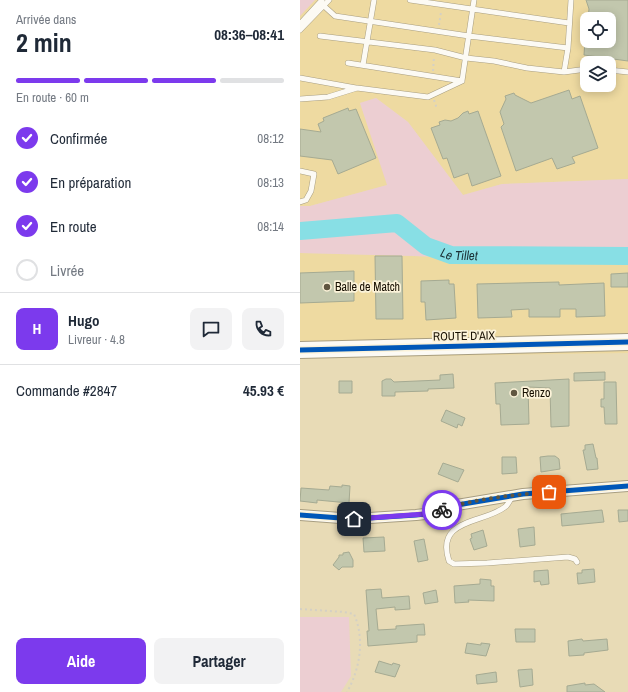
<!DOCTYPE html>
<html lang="fr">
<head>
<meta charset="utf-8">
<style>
  :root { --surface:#fff; --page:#f2f2f3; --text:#1f2937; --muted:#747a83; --line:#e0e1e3; --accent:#7c3aed }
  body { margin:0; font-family:"Archivo Narrow",sans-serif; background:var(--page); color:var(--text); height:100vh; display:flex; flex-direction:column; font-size:15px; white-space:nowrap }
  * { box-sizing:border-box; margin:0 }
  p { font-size:13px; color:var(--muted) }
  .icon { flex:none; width:22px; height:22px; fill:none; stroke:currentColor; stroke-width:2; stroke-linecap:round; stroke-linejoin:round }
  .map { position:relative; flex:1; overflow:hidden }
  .sheet { display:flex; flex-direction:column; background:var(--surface); width:300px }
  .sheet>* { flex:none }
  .tools { position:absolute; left:280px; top:12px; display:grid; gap:8px }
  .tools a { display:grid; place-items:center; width:36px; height:36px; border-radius:8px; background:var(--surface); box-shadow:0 2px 10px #0003; font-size:20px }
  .pin { position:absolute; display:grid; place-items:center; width:34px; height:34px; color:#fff; margin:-17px; border-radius:8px; box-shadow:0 2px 6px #0006 }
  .courier { position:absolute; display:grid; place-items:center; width:40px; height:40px; margin:-20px; border:3px solid #7c3aed; border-radius:50%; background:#fff; color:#222; box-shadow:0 1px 5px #0007 }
  .summary em { font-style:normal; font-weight:700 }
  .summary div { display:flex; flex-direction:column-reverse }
  .summary { display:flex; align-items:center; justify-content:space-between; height:68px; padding:0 16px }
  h1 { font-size:26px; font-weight:700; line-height:30px }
  .bar { display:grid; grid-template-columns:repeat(4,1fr); gap:6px 4px; align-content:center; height:48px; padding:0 16px }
  .bar i { height:5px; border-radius:3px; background:var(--line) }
  .bar .active { background:var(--accent) }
  .bar p { grid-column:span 4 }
  .line { display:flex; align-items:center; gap:10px; padding:0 16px; border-top:1px solid var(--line) }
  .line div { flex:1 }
  .round { display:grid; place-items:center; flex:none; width:42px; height:42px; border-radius:8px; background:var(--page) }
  ol { padding:0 16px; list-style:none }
  li { display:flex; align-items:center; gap:12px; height:44px }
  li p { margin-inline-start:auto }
  li .icon { padding:4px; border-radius:50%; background:var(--accent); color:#fff; stroke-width:4 }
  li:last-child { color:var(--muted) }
  li i { width:22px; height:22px; border:2px solid var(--line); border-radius:50% }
  .button { display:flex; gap:8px; margin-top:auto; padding:8px 16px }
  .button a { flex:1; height:46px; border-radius:8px; background:var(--accent); color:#fff; font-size:16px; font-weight:700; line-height:46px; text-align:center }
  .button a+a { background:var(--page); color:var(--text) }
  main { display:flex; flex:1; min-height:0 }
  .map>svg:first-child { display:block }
  .built { fill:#eedaa1; fill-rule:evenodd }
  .green { fill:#ecced2 }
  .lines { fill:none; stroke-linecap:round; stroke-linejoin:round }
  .river { stroke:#88dfe5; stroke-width:18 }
  .building { fill:#c2c7ad; stroke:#a5aa92 }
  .service-casing { stroke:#a89e81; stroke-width:6 }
  .minor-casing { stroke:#a89e81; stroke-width:12 }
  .primary-casing { stroke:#a89e81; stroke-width:18 }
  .path { stroke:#d4d0c5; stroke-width:2; stroke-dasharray:2 3; stroke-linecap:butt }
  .service { stroke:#fcfaf4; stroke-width:5 }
  .minor { stroke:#fcfaf4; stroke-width:10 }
  .primary { stroke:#fcfaf4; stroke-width:16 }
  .cycleway-casing { stroke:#fcf3d9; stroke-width:8 }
  .cycleway { stroke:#0057b8; stroke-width:5 }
  .done { stroke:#605640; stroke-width:4; stroke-dasharray:0 7.2 }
  .route { stroke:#7c3aed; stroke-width:5 }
  .poi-dot { fill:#605640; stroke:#fcf3d9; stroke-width:1.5 }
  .labels { text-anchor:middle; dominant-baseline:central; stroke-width:3.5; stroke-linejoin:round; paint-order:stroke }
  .poi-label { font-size:12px; fill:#160e00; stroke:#fcf3d9; text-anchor:start }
  .street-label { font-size:12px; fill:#160e00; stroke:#fcf3d9 }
  .water-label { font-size:13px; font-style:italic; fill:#1b3136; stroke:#fcf3d9 }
</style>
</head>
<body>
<main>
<section class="sheet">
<div class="summary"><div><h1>2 min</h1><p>Arrivée dans</p></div><em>08:36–08:41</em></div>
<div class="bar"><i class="active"></i><i class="active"></i><i class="active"></i><i></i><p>En route · 60 m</p></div>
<ol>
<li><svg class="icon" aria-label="check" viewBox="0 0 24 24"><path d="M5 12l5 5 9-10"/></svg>Confirmée<p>08:12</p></li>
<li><svg class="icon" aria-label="check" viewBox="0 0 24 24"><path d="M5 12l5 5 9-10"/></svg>En préparation<p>08:13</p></li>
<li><svg class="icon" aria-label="check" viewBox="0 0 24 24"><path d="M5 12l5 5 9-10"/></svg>En route<p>08:14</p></li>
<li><i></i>Livrée</li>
</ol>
<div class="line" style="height:72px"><b class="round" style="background:var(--accent);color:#fff">H</b><div><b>Hugo</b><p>Livreur · 4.8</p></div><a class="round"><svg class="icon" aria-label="chat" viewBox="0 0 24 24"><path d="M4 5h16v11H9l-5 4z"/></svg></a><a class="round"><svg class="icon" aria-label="phone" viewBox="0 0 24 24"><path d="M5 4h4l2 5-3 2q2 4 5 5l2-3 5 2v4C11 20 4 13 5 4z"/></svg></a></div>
<div class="line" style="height:52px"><div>Commande #2847</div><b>45.93 €</b></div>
<div class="button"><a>Aide</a><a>Partager</a></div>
</section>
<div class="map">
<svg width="328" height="692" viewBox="0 0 328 692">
  <rect width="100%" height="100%" fill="#e8dbb6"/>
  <path class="built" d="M 0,0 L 328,0 L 328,179 L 202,184 L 163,195 L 108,122 L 76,98 L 60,103 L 88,185 L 10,206 L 0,206 ZM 287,19 L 309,19 L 309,41 L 287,41 ZM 287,63 L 309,63 L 309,85 L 287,85 Z
    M 0,253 L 113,256 L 328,264 L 328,353 L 0,358 Z"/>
  <path class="green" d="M 0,0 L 15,0 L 0,16 Z
    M 76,98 L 108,122 L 163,195 L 202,184 L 328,179 L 328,264 L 113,256 L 0,253 L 0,206 L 10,206 L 87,185 L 60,103 Z
    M 0,617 L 49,617 L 51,676 L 41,692 L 0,692 Z"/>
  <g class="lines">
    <path class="river" id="s1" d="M 0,231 L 97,223 L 126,246 L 151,255 L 328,256"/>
  </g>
  <path class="building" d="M 286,0 L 328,0 L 328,61 L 284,55 L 285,41 L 309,41 L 309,19 L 288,19 L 289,9 Z
    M 269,90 L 272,99 L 280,96 L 298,148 L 272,157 L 275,163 L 257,169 L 252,158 L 216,171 L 201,127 L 204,124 L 200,112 L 206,99 L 205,96 L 214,93 L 215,95 L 231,103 Z
    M 48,108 L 49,111 L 56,109 L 76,158 L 38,174 L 32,160 L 0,156 L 0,129 L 21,132 L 18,124 L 24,121 L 23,118 Z
    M 168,111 L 169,114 L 178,111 L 201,176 L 172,186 L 168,173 L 154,178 L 147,158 L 143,159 L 131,128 L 140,125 L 139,122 L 145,120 L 151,121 L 158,118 L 163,113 Z
    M 75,256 L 102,256 L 103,319 L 76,319 Z
    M 54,271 L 54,301 L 0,303 L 0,273 Z
    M 328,273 L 328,287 L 311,287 L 311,274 Z
    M 149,280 L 149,284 L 154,284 L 156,318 L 126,320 L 125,302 L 121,302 L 121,281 Z
    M 259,282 L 259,285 L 304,283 L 305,316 L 276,317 L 276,309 L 260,309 L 260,317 L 229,317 L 229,309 L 211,310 L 212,317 L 178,318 L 177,284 Z
    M 305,372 L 305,380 L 274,381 L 274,373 Z
    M 153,374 L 154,388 L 128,389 L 128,391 L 95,392 L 95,396 L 82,396 L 82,381 L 86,379 L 91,379 L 94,382 L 140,380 L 140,375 Z
    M 269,379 L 269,426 L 251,427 L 250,388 L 228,387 L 229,424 L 201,425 L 200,404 L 196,404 L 195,383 Z
    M 39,381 L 52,381 L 52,393 L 39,393 Z
    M 304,382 L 316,382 L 317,424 L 305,424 L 304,407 L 301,407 L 301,399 L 304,399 Z
    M 146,410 L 165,418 L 162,426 L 158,424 L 157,428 L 141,421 Z
    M 293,444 L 296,458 L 297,458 L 298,469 L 287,470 L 283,450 L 285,450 L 285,445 Z
    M 248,456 L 255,456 L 259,459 L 260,469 L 241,472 L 240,457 Z
    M 202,457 L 216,457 L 217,473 L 202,474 Z
    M 143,463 L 164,470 L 158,482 L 138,474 Z
    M 42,485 L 50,486 L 49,503 L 17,500 L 17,503 L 0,501 L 1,488 L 29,490 L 30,486 L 42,487 Z
    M 302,510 L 304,522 L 262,526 L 261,514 Z
    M 318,510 L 328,510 L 328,521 L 319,522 Z
    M 234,527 L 235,545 L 220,547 L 218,529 Z
    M 183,530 L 187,546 L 174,550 L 170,539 L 172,538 L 171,534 Z
    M 84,537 L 85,551 L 64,552 L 63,538 Z
    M 124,539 L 128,560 L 118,562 L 114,541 Z
    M 49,552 L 53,560 L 53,567 L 42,567 L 39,570 L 33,565 L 39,557 L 39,555 L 43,555 L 43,553 Z
    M 294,569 L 295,582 L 278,584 L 277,573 L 282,573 L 282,570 Z
    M 248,570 L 249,584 L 241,585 L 240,581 L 234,582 L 234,571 Z
    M 180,579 L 191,580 L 191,586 L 194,586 L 194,601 L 168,600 L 169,602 L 155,603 L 154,586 L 180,584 Z
    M 81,589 L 82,598 L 109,596 L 110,609 L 95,610 L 95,607 L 76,609 L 78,630 L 96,629 L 96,626 L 124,624 L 125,635 L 117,635 L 117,642 L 68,646 L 67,631 L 69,631 L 66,590 Z
    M 136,590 L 138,602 L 125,604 L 123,593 Z
    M 215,629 L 235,629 L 235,642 L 216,642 Z
    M 282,639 L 283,641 L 307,639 L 308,650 L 284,653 L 284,655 L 269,656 L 268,641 Z
    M 167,643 L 181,645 L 181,643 L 190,644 L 186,656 L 165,653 Z
    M 79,661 L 92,665 L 93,663 L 100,665 L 95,677 L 75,672 Z
    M 232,669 L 233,685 L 220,687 L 218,670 Z
    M 196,672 L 197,682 L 177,684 L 176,675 Z
    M 285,683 L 285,685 L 294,684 L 305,692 L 267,692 L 267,686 Z"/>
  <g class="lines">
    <g class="service-casing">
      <path id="service" d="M 110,0 L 269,23
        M 24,6 L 35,16 L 169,36 L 268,48
        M 0,24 L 22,0
        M 0,30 L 29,0
        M 20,36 L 135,50 L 166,58 L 194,61 L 227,68 L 264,72 L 287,69
        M 48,63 L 162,81
        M 63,65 L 74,0
        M 309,70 L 328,72
        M 264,72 L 268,48 L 271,0
        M 0,78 L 56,88
        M 162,81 L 174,0
        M 0,99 L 28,97 L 57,88 L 128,97 L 162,81
        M 0,171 L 14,174 L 11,191 L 6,200 L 0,202
        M 212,497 C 210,500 208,505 205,507 C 183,524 135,518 149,561 L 154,564 L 187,563 L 268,557 L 275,559 L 277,562"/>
    </g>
    <g class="minor-casing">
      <path id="minor" d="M 0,515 L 54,519 L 116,515 L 134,513 L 157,505 L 223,494 L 328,486"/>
    </g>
    <g class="primary-casing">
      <path id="primary" d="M 0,350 L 328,342"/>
    </g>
    <path class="path" d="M 139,25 L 141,12
      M 133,71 L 134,57
      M 134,100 L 137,109
      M 0,609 L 44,612 L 54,614 C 65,639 60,669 47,692"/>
    <use href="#service" class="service"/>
    <use href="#minor" class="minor"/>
    <use href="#primary" class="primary"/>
    <g class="cycleway-casing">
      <path id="cycleway" d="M 0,350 L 328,342
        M 0,515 L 54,519 L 116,515 L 134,513 L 157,505 L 223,494 L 328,486"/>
    </g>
    <use href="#cycleway" class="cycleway"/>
  </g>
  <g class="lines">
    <path class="done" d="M 142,510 C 175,498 215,495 249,492"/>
    <path class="route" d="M 54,519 L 125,514 L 134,513 L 142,510"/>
  </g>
  <g class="poi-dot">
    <circle cx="27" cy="287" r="4"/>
    <circle cx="214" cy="393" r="4"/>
  </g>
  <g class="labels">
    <g class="poi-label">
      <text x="35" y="287">Balle de Match</text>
      <text x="222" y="393">Renzo</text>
    </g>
    <g class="street-label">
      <text transform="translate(164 336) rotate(-1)">ROUTE D'AIX</text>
    </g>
    <g class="water-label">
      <text stroke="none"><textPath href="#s1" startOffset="169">Le Tillet</textPath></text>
    </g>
  </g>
</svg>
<div class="tools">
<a><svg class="icon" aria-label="locate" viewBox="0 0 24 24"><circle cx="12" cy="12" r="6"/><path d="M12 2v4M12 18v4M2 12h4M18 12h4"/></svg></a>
<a><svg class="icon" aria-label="layers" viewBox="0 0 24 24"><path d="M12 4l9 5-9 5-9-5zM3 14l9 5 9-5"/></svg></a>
</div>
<div class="pin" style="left:249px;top:492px;background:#ea580c"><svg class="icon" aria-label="bag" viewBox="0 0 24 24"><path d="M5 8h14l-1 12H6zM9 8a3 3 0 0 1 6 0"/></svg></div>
<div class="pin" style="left:54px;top:519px;background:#1f2937"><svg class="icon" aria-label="home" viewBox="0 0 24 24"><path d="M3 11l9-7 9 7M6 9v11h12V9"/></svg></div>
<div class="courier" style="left:142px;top:510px"><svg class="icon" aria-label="bike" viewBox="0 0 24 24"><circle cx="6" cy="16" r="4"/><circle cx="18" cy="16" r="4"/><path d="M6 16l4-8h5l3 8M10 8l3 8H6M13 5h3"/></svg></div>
</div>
</main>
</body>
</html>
